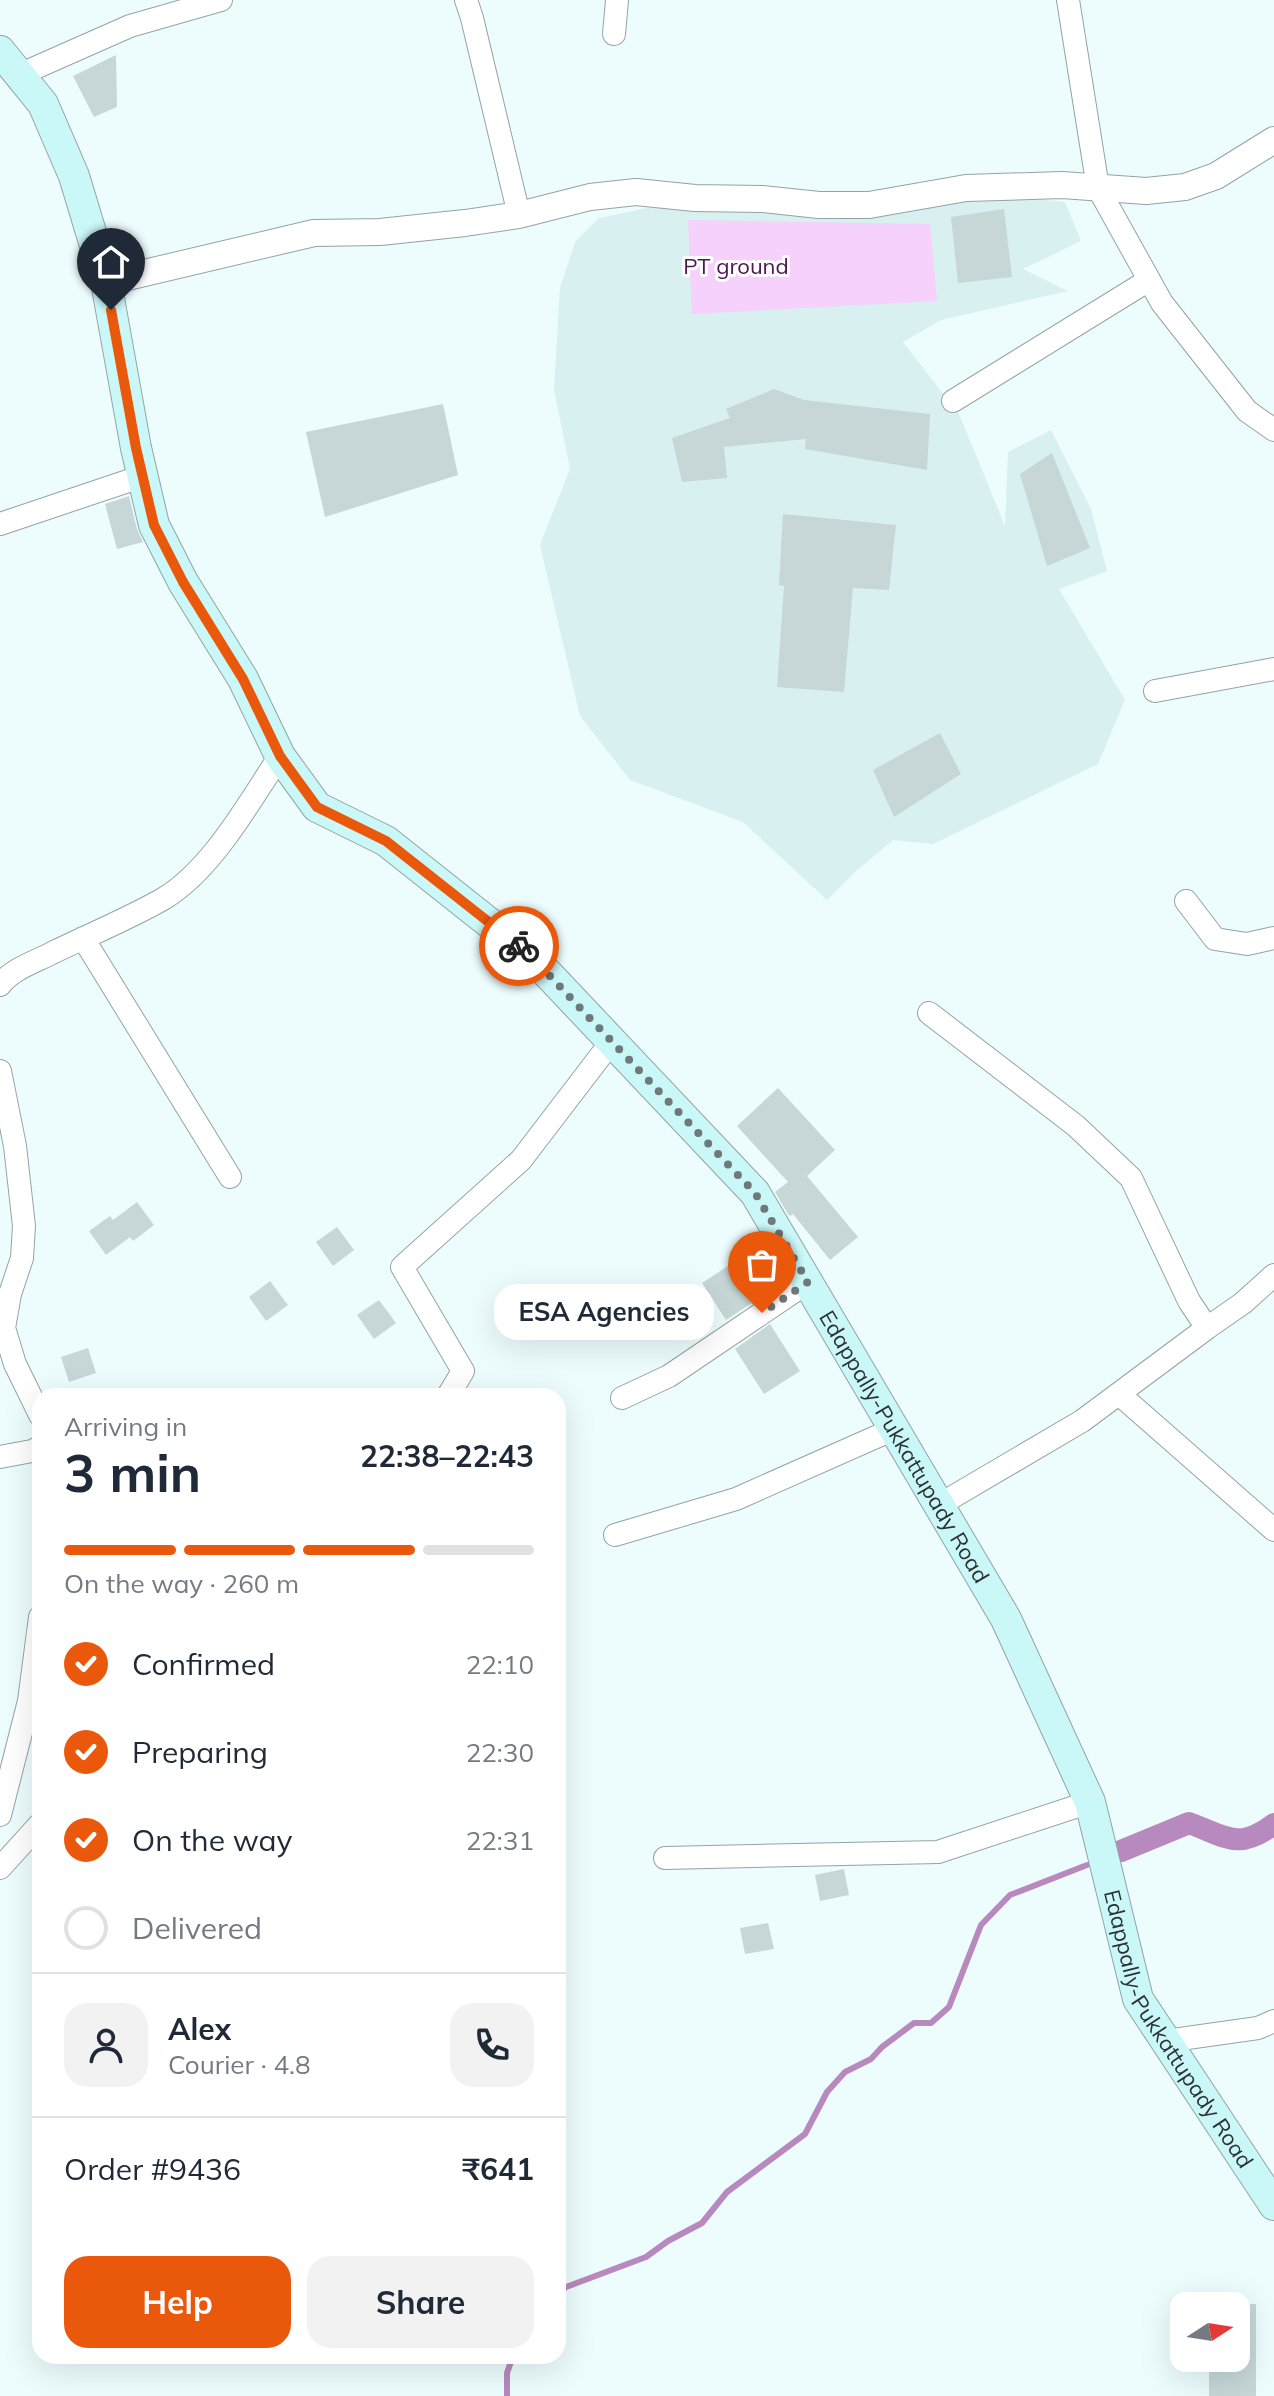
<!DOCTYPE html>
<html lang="en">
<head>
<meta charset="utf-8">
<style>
  :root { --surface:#fff; --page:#f2f2f3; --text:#1f2937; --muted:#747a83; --line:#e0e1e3; --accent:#ea580c }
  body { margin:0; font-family:Mulish,sans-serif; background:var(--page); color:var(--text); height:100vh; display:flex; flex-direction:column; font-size:30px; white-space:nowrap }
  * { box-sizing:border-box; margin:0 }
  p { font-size:26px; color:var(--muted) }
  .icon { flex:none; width:44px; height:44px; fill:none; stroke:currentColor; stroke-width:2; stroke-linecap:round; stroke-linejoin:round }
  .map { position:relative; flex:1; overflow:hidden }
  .panel { position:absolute; left:32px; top:1388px; width:534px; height:976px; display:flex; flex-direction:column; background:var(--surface); border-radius:24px; box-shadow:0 8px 32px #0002 }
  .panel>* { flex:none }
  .needle { width:52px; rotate:78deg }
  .fabs { position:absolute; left:1170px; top:2292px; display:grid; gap:16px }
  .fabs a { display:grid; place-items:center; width:80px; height:80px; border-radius:16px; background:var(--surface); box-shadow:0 8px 32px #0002; font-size:40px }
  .pin { position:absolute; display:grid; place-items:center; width:68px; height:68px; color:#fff; margin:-82px -34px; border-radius:50% 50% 50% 0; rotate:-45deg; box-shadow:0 0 8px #0007 }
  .pin .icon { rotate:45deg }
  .courier { position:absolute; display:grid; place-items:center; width:80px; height:80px; margin:-40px; border:6px solid #ea580c; border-radius:50%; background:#fff; color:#222; box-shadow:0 2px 10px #0007 }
  .bubble { position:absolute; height:56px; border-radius:24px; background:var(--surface); box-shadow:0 8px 32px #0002; font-size:26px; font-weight:700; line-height:56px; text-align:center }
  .head em { font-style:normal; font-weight:700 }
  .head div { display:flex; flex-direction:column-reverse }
  .head { display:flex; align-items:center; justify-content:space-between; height:136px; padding:0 32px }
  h1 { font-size:52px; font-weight:700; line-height:60px }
  .bar { display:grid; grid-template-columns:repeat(4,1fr); gap:12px 8px; align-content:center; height:96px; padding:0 32px }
  .bar i { height:10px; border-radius:6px; background:var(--line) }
  .bar .active { background:var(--accent) }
  .bar p { grid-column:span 4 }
  .line { display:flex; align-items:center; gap:20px; padding:0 32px; border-top:2px solid var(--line) }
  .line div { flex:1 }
  .round { display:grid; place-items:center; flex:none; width:84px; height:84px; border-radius:24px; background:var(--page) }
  ol { padding:0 32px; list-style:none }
  li { display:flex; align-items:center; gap:24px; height:88px }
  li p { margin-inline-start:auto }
  li .icon { padding:8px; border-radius:50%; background:var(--accent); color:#fff; stroke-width:4 }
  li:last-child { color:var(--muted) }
  li i { width:44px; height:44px; border:4px solid var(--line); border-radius:50% }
  .primary-button { display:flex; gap:16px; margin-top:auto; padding:16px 32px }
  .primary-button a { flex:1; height:92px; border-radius:24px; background:var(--accent); color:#fff; font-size:32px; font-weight:700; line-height:92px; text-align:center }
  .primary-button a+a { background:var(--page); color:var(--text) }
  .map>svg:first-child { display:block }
  .built { fill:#d8f0f0 }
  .green { fill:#f6d1fc }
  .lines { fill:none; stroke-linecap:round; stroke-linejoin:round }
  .stream { stroke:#b789be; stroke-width:6 }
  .canal { stroke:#b789be; stroke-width:22 }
  .building { fill:#c7d7d7 }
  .minor-casing { stroke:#94a3a3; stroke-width:24 }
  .tertiary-casing { stroke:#94a3a3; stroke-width:28 }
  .secondary-casing { stroke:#94a3a3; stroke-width:32 }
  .minor { stroke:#fff; stroke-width:22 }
  .tertiary { stroke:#fff; stroke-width:26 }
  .secondary { stroke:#caf7f8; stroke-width:30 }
  .done { stroke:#707979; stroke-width:8; stroke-dasharray:0 14.4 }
  .route { stroke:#ea580c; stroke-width:10 }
  .labels { text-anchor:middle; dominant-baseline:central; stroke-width:6; stroke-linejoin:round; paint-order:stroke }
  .park-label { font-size:22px; fill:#4e1557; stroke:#fff }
  .street-label { font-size:22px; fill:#2c3232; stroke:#fff }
</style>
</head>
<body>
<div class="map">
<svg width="1274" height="2396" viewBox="0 0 1274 2396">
  <rect width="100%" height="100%" fill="#edfdfd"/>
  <path class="built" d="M 1022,197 L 1065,202 L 1081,241 L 1023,269 L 1068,291 L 941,320 L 903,342 L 959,414 L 1005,526 L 1008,452 L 1051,430 L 1091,509 L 1107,571 L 1059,589 L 1125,700 L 1098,764 L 933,844 L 893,840 L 857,870 L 827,900 L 743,822 L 630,780 L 580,716 L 540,545 L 570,469 L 554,390 L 560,288 L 575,242 L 599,218 L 695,198 L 763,212 Z"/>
  <path class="green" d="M 688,220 L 930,224 L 937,301 L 692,314 Z"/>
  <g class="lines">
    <path class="stream" d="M 558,2294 L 566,2287 L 646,2257 L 668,2241 L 702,2223 L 727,2192 L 805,2134 L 827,2092 L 845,2072 L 871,2059 L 882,2047 L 914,2023 L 931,2023 L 949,2007 L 981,1925 L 1010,1895 L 1087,1865
      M 507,2396 L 507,2373 L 513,2356"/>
    <path class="canal" d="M 1121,1851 L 1189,1823 C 1227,1837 1238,1851 1274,1824"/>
  </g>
  <path class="building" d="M 116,55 L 117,107 L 94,117 L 73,76 Z
    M 1004,209 L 1012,277 L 958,283 L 951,217 Z
    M 774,389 L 804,400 L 930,414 L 927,470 L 805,449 L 806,439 L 724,447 L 727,478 L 682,482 L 672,438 L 730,418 L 726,409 Z
    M 443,404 L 458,475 L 325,517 L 306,432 Z
    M 1052,453 L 1090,548 L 1047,566 L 1020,474 Z
    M 129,496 L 137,529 L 143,542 L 117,549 L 105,504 Z
    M 783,514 L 896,525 L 889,590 L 853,588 L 844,692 L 777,687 L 784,586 L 779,585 Z
    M 940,733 L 961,774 L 894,817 L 873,770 Z
    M 778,1088 L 835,1150 L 807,1176 L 858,1237 L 830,1260 L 793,1214 L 790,1216 L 788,1214 L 775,1192 L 788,1182 L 737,1126 Z
    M 137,1202 L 154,1225 L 133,1241 L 130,1237 L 106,1255 L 89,1231 L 110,1216 L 113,1220 Z
    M 337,1227 L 354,1250 L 333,1266 L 316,1242 Z
    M 743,1256 L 767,1293 L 726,1320 L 702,1283 Z
    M 270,1281 L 288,1305 L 266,1321 L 249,1297 Z
    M 379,1300 L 396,1323 L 374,1339 L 357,1315 Z
    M 770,1324 L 800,1371 L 764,1394 L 735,1349 Z
    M 88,1348 L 96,1373 L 69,1382 L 61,1357 Z
    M 844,1869 L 849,1895 L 820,1901 L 815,1875 Z
    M 768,1923 L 774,1949 L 745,1954 L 740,1928 Z
    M 1236,2304 L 1256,2304 L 1256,2396 L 1209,2396 L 1209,2358 L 1236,2358 Z"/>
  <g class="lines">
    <g class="minor-casing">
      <path id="minor" d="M 466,0 L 472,18 L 519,215
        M 1068,0 L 1098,188 L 1162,303 L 1247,411 L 1274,430
        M 614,34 L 617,0
        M 19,75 L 130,26 L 221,0
        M 953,401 L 1149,280
        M 0,524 L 143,476
        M 1155,691 L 1274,669
        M 1186,901 L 1215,939 L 1247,944 L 1274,938
        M 83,938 L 230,1177
        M 0,985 C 12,969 35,962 52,953 C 89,935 128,919 163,899 C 212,870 249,802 280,756
        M 929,1013 L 1076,1126 L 1131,1178 L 1189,1301 L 1207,1328
        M 0,1071 L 15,1146 L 24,1226 L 22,1258 L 10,1294 L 4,1328 L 15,1364 L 40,1415
        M 1119,1394 L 1274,1530
        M 448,1396 L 463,1371 L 402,1267 L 521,1160 L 612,1041
        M 622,1398 L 669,1376 L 808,1282
        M 0,1457 L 32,1451 L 40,1447
        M 939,1505 L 1082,1421 L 1207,1328 L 1243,1303 L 1274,1275
        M 615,1535 L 736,1499 L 894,1429
        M 0,1815 L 29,1701 L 40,1617
        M 665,1858 L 938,1852 L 1090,1802
        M 0,1868 L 40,1824
        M 1166,2041 L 1258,2028 L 1274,2021"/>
    </g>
    <g class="tertiary-casing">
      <path id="tertiary" d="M 106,282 L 314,233 L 380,232 L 465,223 L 519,215 L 590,197 L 636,192 L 695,198 L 762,199 L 819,205 L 869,205 L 966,188 L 1062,185 L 1146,191 L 1185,187 L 1216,176 L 1274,140"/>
    </g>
    <g class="secondary-casing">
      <g id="secondary">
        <path id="s1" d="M 0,51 L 43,104 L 74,176 L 106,282 L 136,448 L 154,525 L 183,582 L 243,679 L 280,756 L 317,807 L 386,841 L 531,956 L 755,1193 L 1006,1619 L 1090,1802 L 1138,1999 L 1274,2205"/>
      </g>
    </g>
    <use href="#minor" class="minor"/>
    <use href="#tertiary" class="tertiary"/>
    <use href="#secondary" class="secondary"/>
  </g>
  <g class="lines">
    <path class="done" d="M 519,946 L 531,956 L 755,1193 L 808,1282 L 762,1313"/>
    <path class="route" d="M 111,310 L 136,448 L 154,525 L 183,582 L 243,679 L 280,756 L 317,807 L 386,841 L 519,946"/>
  </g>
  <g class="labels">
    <g class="park-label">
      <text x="736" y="266">PT ground</text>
    </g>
    <g class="street-label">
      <text stroke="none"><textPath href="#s1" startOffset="1714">Edappally-Pukkattupady Road</textPath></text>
      <text stroke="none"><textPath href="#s1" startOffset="2362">Edappally-Pukkattupady Road</textPath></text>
    </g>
  </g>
</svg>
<div class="fabs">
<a><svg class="needle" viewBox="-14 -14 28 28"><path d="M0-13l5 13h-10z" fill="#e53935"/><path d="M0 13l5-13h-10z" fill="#747a83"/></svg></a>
</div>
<div class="pin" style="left:762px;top:1313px;background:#ea580c"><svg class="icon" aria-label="bag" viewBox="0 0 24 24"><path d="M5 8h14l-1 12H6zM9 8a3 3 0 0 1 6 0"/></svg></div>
<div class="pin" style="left:111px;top:310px;background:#1f2937"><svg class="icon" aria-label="home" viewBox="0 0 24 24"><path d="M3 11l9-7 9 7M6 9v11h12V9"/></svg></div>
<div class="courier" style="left:519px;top:946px"><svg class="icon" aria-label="bike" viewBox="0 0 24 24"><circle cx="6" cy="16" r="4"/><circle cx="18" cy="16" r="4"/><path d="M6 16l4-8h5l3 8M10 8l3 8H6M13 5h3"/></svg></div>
<div class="bubble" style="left:494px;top:1284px;width:220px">ESA Agencies</div>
<section class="panel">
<div class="head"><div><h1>3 min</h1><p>Arriving in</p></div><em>22:38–22:43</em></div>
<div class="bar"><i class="active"></i><i class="active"></i><i class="active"></i><i></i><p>On the way · 260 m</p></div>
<ol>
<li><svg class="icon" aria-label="check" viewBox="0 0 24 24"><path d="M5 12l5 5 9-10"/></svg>Confirmed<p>22:10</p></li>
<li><svg class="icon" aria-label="check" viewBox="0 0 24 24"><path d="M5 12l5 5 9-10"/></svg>Preparing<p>22:30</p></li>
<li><svg class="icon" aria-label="check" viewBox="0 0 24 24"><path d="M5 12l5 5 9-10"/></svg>On the way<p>22:31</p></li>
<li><i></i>Delivered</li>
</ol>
<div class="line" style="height:144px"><a class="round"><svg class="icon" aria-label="person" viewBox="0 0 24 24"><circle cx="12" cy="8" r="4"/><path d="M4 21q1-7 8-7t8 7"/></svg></a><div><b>Alex</b><p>Courier · 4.8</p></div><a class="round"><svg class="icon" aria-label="phone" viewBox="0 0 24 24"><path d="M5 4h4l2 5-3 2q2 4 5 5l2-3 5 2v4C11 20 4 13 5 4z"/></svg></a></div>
<div class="line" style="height:104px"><div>Order #9436</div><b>₹641</b></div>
<div class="primary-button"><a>Help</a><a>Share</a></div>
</section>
</div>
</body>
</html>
